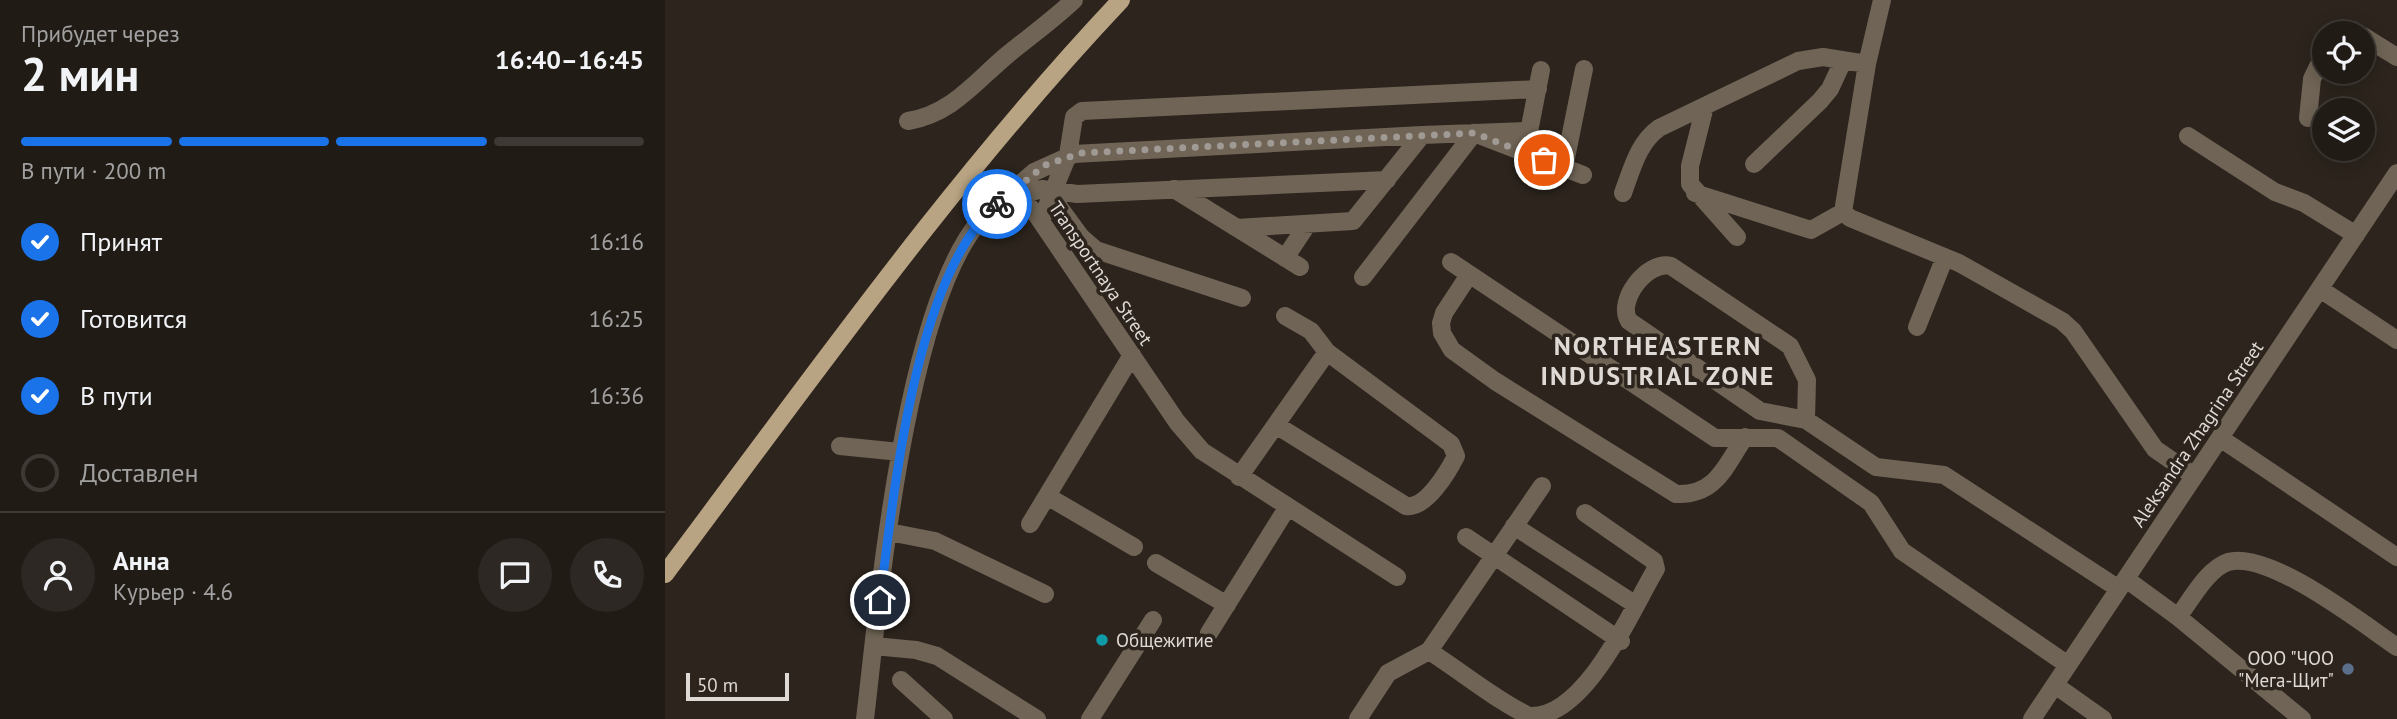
<!DOCTYPE html>
<html lang="ru">
<head>
<meta charset="utf-8">
<style>
  :root { --surface:#211b16; --page:#2d2823; --text:#f1f3f6; --muted:#a2a1a1; --line:#3e3935; --accent:#1a73e8 }
  body { margin:0; font-family:"PT Sans",sans-serif; background:var(--page); color:var(--text); height:100vh; display:flex; flex-direction:column; font-size:26px; white-space:nowrap }
  * { box-sizing:border-box; margin:0 }
  p { font-size:23px; color:var(--muted) }
  .icon { flex:none; width:38px; height:38px; fill:none; stroke:currentColor; stroke-width:2; stroke-linecap:round; stroke-linejoin:round }
  .map { position:relative; flex:1; overflow:hidden }
  .side { display:flex; flex-direction:column; background:var(--surface); width:665px }
  .side>* { flex:none }
  .tools { position:absolute; left:1647px; top:21px; display:grid; gap:14px }
  .tools a { display:grid; place-items:center; width:63px; height:63px; border-radius:50%; background:var(--surface); box-shadow:0 4px 18px #0003,0 0 0 2px var(--line); font-size:35px }
  .scale { position:absolute; left:21px; bottom:18px; width:103px; box-sizing:border-box; padding-left:7px; border:4px solid #dfd9d5; border-top:0; font-size:19px; line-height:24px; white-space:nowrap; color:#dfd9d5; -webkit-text-stroke:5px #2c241d; paint-order:stroke }
  .pin { position:absolute; display:grid; place-items:center; width:60px; height:60px; color:#fff; margin:-30px; border:4px solid #fff; border-radius:50%; box-shadow:0 2px 7px #0007 }
  .courier { position:absolute; display:grid; place-items:center; width:70px; height:70px; margin:-35px; border:5px solid #1a73e8; border-radius:50%; background:#fff; color:#222; box-shadow:0 2px 9px #0007 }
  .summary em { font-style:normal; font-weight:800 }
  .summary div { display:flex; flex-direction:column-reverse }
  .summary { display:flex; align-items:center; justify-content:space-between; height:119px; padding:0 21px }
  h1 { font-size:46px; font-weight:800; line-height:52px }
  .bar { display:grid; grid-template-columns:repeat(4,1fr); gap:10px 7px; align-content:center; height:84px; padding:0 21px }
  .bar i { height:9px; border-radius:5px; background:var(--line) }
  .bar .current { background:var(--accent) }
  .bar p { grid-column:span 4 }
  .line { display:flex; align-items:center; gap:18px; padding:0 21px; border-top:2px solid var(--line) }
  .line div { flex:1 }
  .round { display:grid; place-items:center; flex:none; width:74px; height:74px; border-radius:37px; background:var(--page) }
  ol { padding:0 21px; list-style:none }
  li { display:flex; align-items:center; gap:21px; height:77px }
  li p { margin-inline-start:auto }
  li .icon { padding:7px; border-radius:50%; background:var(--accent); color:#fff; stroke-width:4 }
  li:last-child { color:var(--muted) }
  li i { width:38px; height:38px; border:4px solid var(--line); border-radius:50% }
  main { display:flex; flex:1; min-height:0 }
  .map>svg:first-child { display:block }
  .lines { fill:none; stroke-linecap:round; stroke-linejoin:round }
  .minor { stroke:#6f6455; stroke-width:18 }
  .major { stroke:#b8a382; stroke-width:18 }
  .done { stroke:#a09a95; stroke-width:7; stroke-dasharray:0 12.6 }
  .route { stroke:#1a73e8; stroke-width:9 }
  .culture-dot { fill:#0f9aa8; stroke:#2c241d; stroke-width:2.5 }
  .service-dot { fill:#5c6f8a; stroke:#2c241d; stroke-width:2.5 }
  .labels { text-anchor:middle; dominant-baseline:central; stroke-width:7; stroke-linejoin:round; paint-order:stroke }
  .street-label { font-size:19px; fill:#dfd9d5; stroke:#2c241d }
  .poi-label { font-size:19px; fill:#dfd9d5; stroke:#2c241d; text-anchor:start }
  .district-label { font-size:26px; font-weight:bold; letter-spacing:2px; fill:#dfd9d5; stroke:#2c241d }
</style>
</head>
<body>
<main>
<section class="side">
<div class="summary"><div><h1>2 мин</h1><p>Прибудет через</p></div><em>16:40–16:45</em></div>
<div class="bar"><i class="current"></i><i class="current"></i><i class="current"></i><i></i><p>В пути · 200 m</p></div>
<ol>
<li><svg class="icon" aria-label="check" viewBox="0 0 24 24"><path d="M5 12l5 5 9-10"/></svg>Принят<p>16:16</p></li>
<li><svg class="icon" aria-label="check" viewBox="0 0 24 24"><path d="M5 12l5 5 9-10"/></svg>Готовится<p>16:25</p></li>
<li><svg class="icon" aria-label="check" viewBox="0 0 24 24"><path d="M5 12l5 5 9-10"/></svg>В пути<p>16:36</p></li>
<li><i></i>Доставлен</li>
</ol>
<div class="line" style="height:126px"><a class="round"><svg class="icon" aria-label="person" viewBox="0 0 24 24"><circle cx="12" cy="8" r="4"/><path d="M4 21q1-7 8-7t8 7"/></svg></a><div><b>Анна</b><p>Курьер · 4.6</p></div><a class="round"><svg class="icon" aria-label="chat" viewBox="0 0 24 24"><path d="M4 5h16v11H9l-5 4z"/></svg></a><a class="round"><svg class="icon" aria-label="phone" viewBox="0 0 24 24"><path d="M5 4h4l2 5-3 2q2 4 5 5l2-3 5 2v4C11 20 4 13 5 4z"/></svg></a></div>
</section>
<div class="map">
<svg width="1732" height="719" viewBox="0 0 1732 719">
  <rect width="100%" height="100%" fill="#2c241d"/>
  <g class="lines">
    <path class="minor" d="M 1217,0 L 1202,64 L 1178,212 L 1185,218 L 1294,263 L 1397,321 L 1408,331 L 1490,449 L 1529,476
      M 1674,33 L 1684,31 L 1693,33
      M 1698,36 L 1732,57
      M 1040,106 L 1025,166 L 1025,184 L 1072,237
      M 1643,118 L 1647,79 L 1659,54
      M 243,121 C 286,114 309,83 341,56 C 364,37 388,20 409,0
      M 1523,136 L 1610,192 L 1639,203 L 1691,235
      M 862,142 L 876,70
      M 1089,164 L 1155,101 L 1165,89 L 1178,61
      M 899,168 L 919,69
      M 509,189 L 635,267
      M 958,193 C 967,169 973,143 994,128 L 1133,61 L 1158,57 L 1202,64
      M 1030,193 L 1146,230 L 1178,212
      M 386,196 L 416,237 L 431,250 L 577,298
      M 343,199 L 377,189 L 412,194 L 722,180
      M 332,204 L 369,172 L 409,154 L 757,135
      M 376,221 L 403,155 L 409,117 L 417,111 L 873,89
      M 572,228 L 688,221 L 757,135 L 864,131
      M 620,258 L 642,225
      M 786,262 L 1050,438 L 1113,438 L 1206,503 L 1237,551 L 1403,665
      M 804,275 L 779,313 L 776,323 L 777,333 L 787,350 L 830,381 L 1011,494 C 1051,496 1060,466 1080,437
      M 698,277 L 809,133 L 918,175
      M 1655,289 L 1732,340
      M 1252,327 L 1280,257
      M 1141,420 L 1142,380 L 1125,346 L 1006,266 C 982,260 951,301 964,321 L 1095,411 L 1141,420 L 1211,467 L 1279,475 L 1454,589
      M 611,425 L 741,506 C 761,509 783,472 791,456 L 786,444 L 662,352 L 646,331 L 620,316
      M 1555,438 L 1732,557
      M 175,446 L 235,452
      M 574,477 L 662,352
      M 382,496 L 469,547
      M 365,524 L 467,355
      M 849,526 L 971,605
      M 224,532 L 270,541 L 380,594
      M 801,537 L 956,641
      M 491,563 L 562,605
      M 1461,579 L 1513,617 C 1526,600 1542,569 1563,562 C 1604,550 1698,624 1732,647
      M 1513,617 L 1637,719
      M 544,633 L 622,508
      M 209,646 L 251,650 L 272,656 L 372,719
      M 764,651 C 797,672 829,699 864,716 C 922,719 969,604 991,569 L 989,561 L 920,513
      M 236,680 L 279,719
      M 1390,685 L 1438,719
      M 200,719 C 213,613 242,254 337,202 L 358,202 L 369,211 L 512,422 L 537,451 L 732,577
      M 425,719 L 488,620
      M 693,719 L 723,673 L 764,651 L 877,486
      M 1367,719 L 1732,173"/>
    <path class="major" d="M 0,574 C 147,378 288,178 456,0"/>
  </g>
  <g class="lines">
    <path class="done" d="M 332,204 L 380,165 L 416,153 L 809,133 L 879,160"/>
    <path class="route" d="M 215,600 C 229,494 249,277 332,204"/>
  </g>
  <circle class="culture-dot" cx="437" cy="640" r="7"/>
  <circle class="service-dot" cx="1683" cy="669" r="7"/>
  <g class="labels">
    <g class="street-label">
      <text transform="translate(436 273) rotate(56)">Transportnaya Street</text>
      <text transform="translate(1532 434) rotate(-56)">Aleksandra Zhagrina Street</text>
    </g>
    <g class="poi-label">
      <text x="451" y="640">Общежитие</text>
      <text x="1669" y="658" text-anchor="end">ООО "ЧОО<tspan x="1669" dy="22">"Мега-Щит"</tspan></text>
    </g>
    <g class="district-label">
      <text x="993" y="345">NORTHEASTERN<tspan x="993" dy="30">INDUSTRIAL ZONE</tspan></text>
    </g>
  </g>
</svg>
<div class="tools">
<a><svg class="icon" aria-label="locate" viewBox="0 0 24 24"><circle cx="12" cy="12" r="6"/><path d="M12 2v4M12 18v4M2 12h4M18 12h4"/></svg></a>
<a><svg class="icon" aria-label="layers" viewBox="0 0 24 24"><path d="M12 4l9 5-9 5-9-5zM3 14l9 5 9-5"/></svg></a>
</div>
<div class="scale">50 m</div>
<div class="pin" style="left:879px;top:160px;background:#ea580c"><svg class="icon" aria-label="bag" viewBox="0 0 24 24"><path d="M5 8h14l-1 12H6zM9 8a3 3 0 0 1 6 0"/></svg></div>
<div class="pin" style="left:215px;top:600px;background:#1f2937"><svg class="icon" aria-label="home" viewBox="0 0 24 24"><path d="M3 11l9-7 9 7M6 9v11h12V9"/></svg></div>
<div class="courier" style="left:332px;top:204px"><svg class="icon" aria-label="bike" viewBox="0 0 24 24"><circle cx="6" cy="16" r="4"/><circle cx="18" cy="16" r="4"/><path d="M6 16l4-8h5l3 8M10 8l3 8H6M13 5h3"/></svg></div>
</div>
</main>
</body>
</html>
